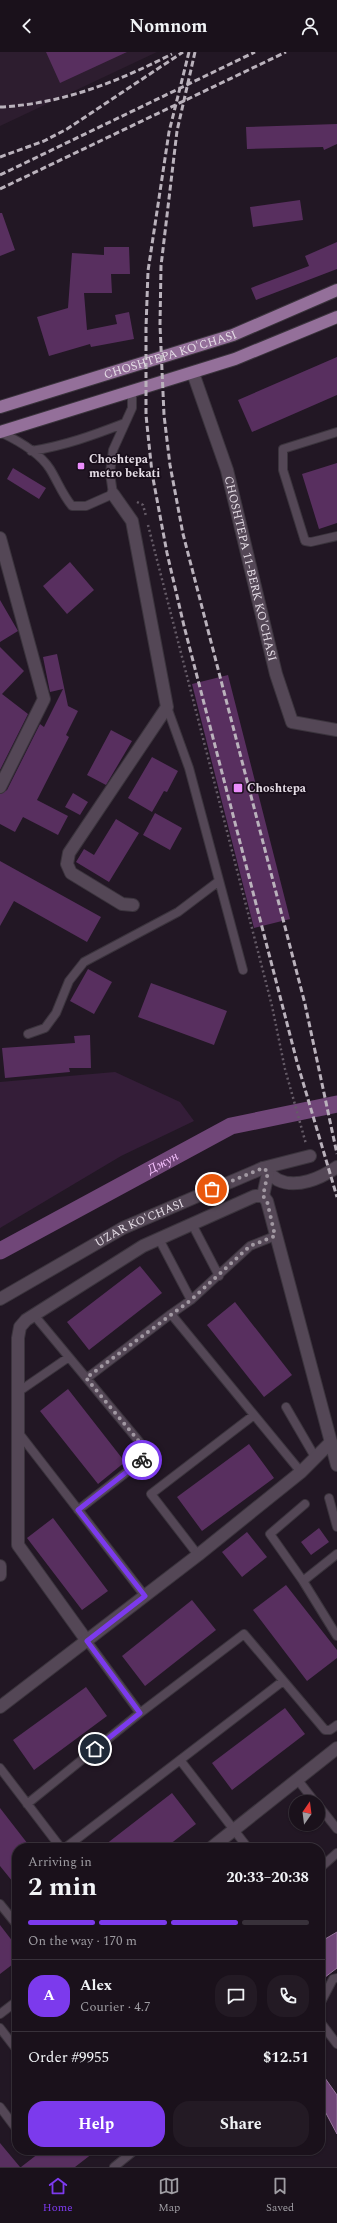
<!DOCTYPE html>
<html lang="en">
<head>
<meta charset="utf-8">
<style>
  :root { --surface:#1a111b; --page:#231a24; --text:#f1f3f6; --muted:#9f9da3; --line:#38313a; --accent:#7c3aed }
  body { margin:0; font-family:Spectral,serif; background:var(--page); color:var(--text); height:100vh; display:flex; flex-direction:column; font-size:15px; white-space:nowrap }
  * { box-sizing:border-box; margin:0 }
  p { font-size:13px; color:var(--muted) }
  .icon { flex:none; width:22px; height:22px; fill:none; stroke:currentColor; stroke-width:2; stroke-linecap:round; stroke-linejoin:round }
  .map { position:relative; flex:1; overflow:hidden }
  .sheet { position:absolute; left:12px; top:1791px; width:313px; height:312px; display:flex; flex-direction:column; background:var(--surface); border-radius:16px; box-shadow:0 1px 3px #0004,0 0 0 1px var(--line) }
  .sheet>* { flex:none }
  .needle { width:26px; rotate:14deg }
  .tools { position:absolute; left:289px; top:1743px; display:grid; gap:8px }
  .tools a { display:grid; place-items:center; width:36px; height:36px; border-radius:50%; background:var(--surface); box-shadow:0 1px 3px #0004,0 0 0 1px var(--line); font-size:20px }
  .pin { position:absolute; display:grid; place-items:center; width:34px; height:34px; color:#fff; margin:-17px; border:2px solid #fff; border-radius:50%; box-shadow:0 1px 4px #0007 }
  .courier { position:absolute; display:grid; place-items:center; width:40px; height:40px; margin:-20px; border:3px solid #7c3aed; border-radius:50%; background:#fff; color:#222; box-shadow:0 1px 5px #0007 }
  .headline em { font-style:normal; font-weight:700 }
  .headline div { display:flex; flex-direction:column-reverse }
  .headline { display:flex; align-items:center; justify-content:space-between; height:68px; padding:0 16px }
  h1 { font-size:26px; font-weight:700; line-height:30px }
  .bar { display:grid; grid-template-columns:repeat(4,1fr); gap:6px 4px; align-content:center; height:48px; padding:0 16px }
  .bar i { height:5px; border-radius:3px; background:var(--line) }
  .bar .current { background:var(--accent) }
  .bar p { grid-column:span 4 }
  .line { display:flex; align-items:center; gap:10px; padding:0 16px; border-top:1px solid var(--line) }
  .line div { flex:1 }
  .round { display:grid; place-items:center; flex:none; width:42px; height:42px; border-radius:16px; background:var(--page) }
  .cta { display:flex; gap:8px; margin-top:auto; padding:8px 16px }
  .cta a { flex:1; height:46px; border-radius:16px; background:var(--accent); color:#fff; font-size:16px; font-weight:700; line-height:46px; text-align:center }
  .cta a+a { background:var(--page); color:var(--text) }
  header { display:flex; justify-content:space-between; align-items:center; height:52px; padding:0 16px; background:var(--surface); font-size:18px; font-weight:700 }
  .dock { display:flex; justify-content:space-around; align-items:center; height:56px; border-top:1px solid var(--line); background:var(--surface); font-size:11px; color:var(--muted) }
  .dock a { display:grid; justify-items:center; gap:2px }
  .dock .current { color:var(--accent) }
  .map>svg:first-child { display:block }
  .built { fill:#2d1d2f }
  .green { fill:#341d38 }
  .water { fill:#704678; stroke:#937399 }
  .lines { fill:none; stroke-linecap:round; stroke-linejoin:round }
  .canal { stroke:#704678; stroke-width:17 }
  .building { fill:#582f5f }
  .lane-casing { stroke:#3b343d; stroke-width:10 }
  .street-casing { stroke:#3b343d; stroke-width:14 }
  .primary-casing { stroke:#3b343d; stroke-width:14 }
  .path { stroke:#655b67; stroke-width:2.5; stroke-dasharray:2 3; stroke-linecap:butt }
  .lane { stroke:#544756; stroke-width:8 }
  .street { stroke:#544756; stroke-width:12 }
  .primary { stroke:#94709a; stroke-width:12 }
  .rail { stroke:#bab2bc; stroke-width:3; stroke-dasharray:6 3; stroke-linecap:butt }
  .done { stroke:#a198a2; stroke-width:4; stroke-dasharray:0 7.2 }
  .route { stroke:#7c3aed; stroke-width:5 }
  .poi-dot { fill:#eb8dfc; stroke:#190e1b; stroke-width:1.5 }
  .labels { text-anchor:middle; dominant-baseline:central; stroke-width:3.5; stroke-linejoin:round; paint-order:stroke }
  .street-label { font-size:12px; fill:#e5dde6; stroke:#190e1b }
  .poi-label { font-size:12px; font-weight:bold; fill:#e5dde6; stroke:#190e1b; text-anchor:start }
  .water-label { font-size:13px; font-style:italic; fill:#f5c1fd; stroke:#190e1b }
</style>
</head>
<body>
<header><svg class="icon" aria-label="back" viewBox="0 0 24 24"><path d="M15 5l-7 7 7 7"/></svg>Nomnom<svg class="icon" aria-label="person" viewBox="0 0 24 24"><circle cx="12" cy="8" r="4"/><path d="M4 21q1-7 8-7t8 7"/></svg></header>
<div class="map">
<svg width="337" height="2115" viewBox="0 0 337 2115">
  <rect width="100%" height="100%" fill="#221724"/>
  <path class="built" d="M 0,0 L 157,0 L 0,74 Z"/>
  <path class="green" d="M 115,1020 L 180,1050 L 194,1069 L 121,1104 L 0,1176 L 0,1030 Z"/>
  <path class="water" d="M 337,1880 L 337,1916 L 320,1929 L 320,1890 Z
    M 320,2019 L 337,2043 L 337,2082 L 320,2050 Z"/>
  <g class="lines">
    <path class="canal" id="s1" d="M 0,1199 L 231,1074 L 337,1052"/>
  </g>
  <path class="building" d="M 46,0 L 127,0 L 60,31 Z
    M 337,72 L 337,92 L 324,98 L 323,95 L 247,97 L 246,75 Z
    M 300,148 L 303,168 L 253,175 L 250,155 Z
    M 0,161 L 2,161 L 15,198 L 0,204 Z
    M 337,190 L 337,217 L 256,248 L 251,236 L 309,214 L 305,204 Z
    M 104,195 L 129,195 L 130,222 L 111,222 L 112,241 L 84,241 L 87,278 L 117,272 L 115,263 L 129,260 L 134,287 L 91,295 L 90,292 L 49,304 L 37,265 L 68,256 L 72,201 L 104,203 Z
    M 337,305 L 337,343 L 252,380 L 238,348 Z
    M 337,411 L 337,471 L 319,477 L 302,422 Z
    M 13,416 L 46,436 L 39,447 L 7,427 Z
    M 70,510 L 94,538 L 67,562 L 43,534 Z
    M 0,548 L 18,579 L 0,590 Z
    M 0,595 L 24,619 L 2,642 L 28,662 L 0,718 Z
    M 57,602 L 68,654 L 78,659 L 66,683 L 69,685 L 37,748 L 68,764 L 58,783 L 23,765 L 15,780 L 0,772 L 0,742 L 7,738 L 40,672 L 44,675 L 63,637 L 50,640 L 43,605 Z
    M 228,623 L 290,867 L 254,876 L 192,632 Z
    M 111,678 L 132,689 L 106,733 L 87,723 Z
    M 152,705 L 178,719 L 167,740 L 164,739 L 152,760 L 128,746 Z
    M 73,741 L 88,750 L 80,763 L 65,755 Z
    M 155,761 L 182,776 L 170,798 L 143,783 Z
    M 116,767 L 139,781 L 109,830 L 76,810 L 84,797 L 94,803 Z
    M 0,809 L 101,865 L 87,890 L 14,849 L 0,874 Z
    M 88,917 L 112,930 L 94,962 L 70,949 Z
    M 151,931 L 227,959 L 214,993 L 138,965 Z
    M 90,983 L 91,1016 L 69,1016 L 70,1020 L 5,1026 L 2,996 L 75,991 L 74,984 Z
    M 140,1214 L 162,1241 L 89,1298 L 67,1270 Z
    M 235,1250 L 292,1323 L 264,1345 L 207,1273 Z
    M 68,1337 L 125,1410 L 98,1432 L 40,1359 Z
    M 249,1392 L 274,1426 L 202,1479 L 177,1445 Z
    M 53,1466 L 108,1539 L 82,1558 L 27,1486 Z
    M 319,1476 L 329,1490 L 311,1503 L 301,1490 Z
    M 247,1480 L 267,1505 L 242,1525 L 222,1500 Z
    M 286,1533 L 337,1598 L 337,1606 L 307,1629 L 253,1558 Z
    M 192,1548 L 216,1578 L 145,1634 L 122,1604 Z
    M 86,1635 L 107,1664 L 34,1718 L 13,1688 Z
    M 285,1656 L 305,1682 L 232,1738 L 212,1711 Z
    M 172,1741 L 196,1772 L 165,1796 L 101,1796 Z
    M 0,1756 L 31,1796 L 17,1796 L 17,1835 L 0,1814 Z
    M 0,1873 L 17,1895 L 17,1909 L 0,1922 Z
    M 0,2091 L 20,2115 L 0,2115 Z
    M 43,2098 L 97,2098 L 75,2115 L 21,2115 Z"/>
  <g class="lines">
    <g class="lane-casing">
      <path id="lane" d="M 0,380 C 17,388 40,401 50,417 C 58,430 62,442 72,454 L 86,454 L 113,442 L 110,421 L 113,398 L 132,356 L 132,341
        M 337,380 L 283,397 L 283,418 L 305,489 L 311,490 L 337,484
        M 31,399 C 64,394 94,383 125,371
        M 167,655 L 189,716 L 243,918
        M 28,982 L 45,976 L 56,961 L 69,929 L 84,910 L 178,860 L 219,829
        M 192,1172 L 219,1224
        M 159,1187 L 191,1248
        M 171,1262 L 191,1248 L 250,1194 L 275,1184
        M 34,1263 L 142,1393 L 144,1401 L 141,1409 L 78,1458
        M 87,1326 L 171,1262 L 301,1420
        M 18,1340 L 69,1305
        M 286,1355 L 315,1405
        M 18,1380 L 145,1544
        M 329,1446 L 337,1475
        M 337,1502 L 303,1529 L 337,1584
        M 198,1503 L 151,1442 L 254,1363
        M 303,1529 L 270,1482 L 305,1452
        M 140,1661 L 244,1582 L 325,1678 L 330,1678 L 337,1673
        M 0,1716 L 61,1796
        M 297,1727 L 315,1750
        M 27,1752 L 140,1661 L 87,1589
        M 318,1753 L 337,1777
        M 65,1796 L 180,1708
        M 248,1796 L 180,1708 L 283,1629
        M 320,1816 L 337,1801
        M 0,1852 L 17,1873
        M 320,1952 L 333,1927 L 337,1926
        M 0,1962 L 17,1949
        M 320,1966 L 321,1971 L 337,1992
        M 0,1976 L 17,1998
        M 0,2055 L 15,2075 L 17,2073
        M 114,2115 L 135,2098"/>
    </g>
    <g class="street-casing">
      <g id="street">
        <path id="s2" d="M 193,321 L 227,418 L 276,622 L 292,670 L 337,678"/>
        <path d="M 113,442 L 132,469 L 167,655 L 69,801 L 67,812 L 71,821 L 122,852 L 133,853"/>
        <path d="M 0,486 L 44,647 L 0,735"/>
        <path d="M 263,1116 C 268,1120 273,1125 278,1128 C 297,1137 321,1126 337,1115"/>
        <path d="M 263,1144 L 268,1121"/>
        <path id="s3" d="M 0,1247 L 123,1176 L 263,1116 L 310,1104"/>
        <path d="M 0,1514 L 0,1523"/>
        <path d="M 87,1589 L 18,1493 L 18,1286 L 20,1275 L 26,1268 L 143,1194 L 255,1144 L 263,1144 L 267,1149 L 337,1413"/>
        <path d="M 0,1655 L 198,1503 L 301,1420 L 331,1390"/>
        <path d="M 211,1796 L 337,1696"/>
      </g>
    </g>
    <g class="primary-casing">
      <g id="primary">
        <path id="s4" d="M 0,355 L 233,283 L 337,238"/>
        <path d="M 0,380 L 235,307 L 337,265"/>
      </g>
    </g>
    <path class="path" d="M 137,450 L 143,453 L 146,464
      M 148,473 L 272,954 L 285,1017 L 306,1092"/>
    <use href="#lane" class="lane"/>
    <use href="#street" class="street"/>
    <use href="#primary" class="primary"/>
    <path class="rail" d="M 189,0 L 169,80 L 148,219 L 146,276 L 146,363 L 152,421 L 167,501 L 184,574 L 297,1010 L 337,1145
      M 195,0 L 177,79 L 161,214 L 160,273 L 164,363 L 170,413 L 183,482 L 305,952 L 337,1102
      M 0,55 C 62,52 117,30 172,2
      M 0,105 L 44,89 L 67,77 L 183,0
      M 0,123 L 255,0
      M 0,137 L 286,0"/>
  </g>
  <g class="lines">
    <path class="done" d="M 142,1408 L 144,1401 L 142,1393 L 86,1326 L 191,1248 L 250,1194 L 275,1184 L 267,1149 L 263,1144 L 268,1120 L 263,1116 L 212,1137"/>
    <path class="route" d="M 95,1697 L 140,1661 L 87,1589 L 145,1544 L 78,1458 L 142,1408"/>
  </g>
  <g class="poi-dot">
    <rect x="77" y="410" width="8" height="8" rx="2"/>
    <rect x="233" y="731" width="10" height="10" rx="2"/>
  </g>
  <g class="labels">
    <g class="street-label">
      <text stroke="none"><textPath href="#s4" startOffset="178">CHOSHTEPA KO'CHASI</textPath></text>
      <text stroke="none"><textPath href="#s2" startOffset="204">CHOSHTEPA 11-BERK KO'CHASI</textPath></text>
      <text stroke="none"><textPath href="#s3" startOffset="159">UZAR KO'CHASI</textPath></text>
    </g>
    <g class="poi-label">
      <text x="89" y="407">Choshtepa<tspan x="89" dy="14">metro bekati</tspan></text>
      <text x="247" y="736">Choshtepa</text>
    </g>
    <g class="water-label">
      <text stroke="none"><textPath href="#s1" startOffset="185">Джун</textPath></text>
    </g>
  </g>
</svg>
<div class="tools">
<a><svg class="needle" viewBox="-14 -14 28 28"><path d="M0-13l5 13h-10z" fill="#e53935"/><path d="M0 13l5-13h-10z" fill="#9f9da3"/></svg></a>
</div>
<div class="pin" style="left:212px;top:1137px;background:#ea580c"><svg class="icon" aria-label="bag" viewBox="0 0 24 24"><path d="M5 8h14l-1 12H6zM9 8a3 3 0 0 1 6 0"/></svg></div>
<div class="pin" style="left:95px;top:1697px;background:#1f2937"><svg class="icon" aria-label="home" viewBox="0 0 24 24"><path d="M3 11l9-7 9 7M6 9v11h12V9"/></svg></div>
<div class="courier" style="left:142px;top:1408px"><svg class="icon" aria-label="bike" viewBox="0 0 24 24"><circle cx="6" cy="16" r="4"/><circle cx="18" cy="16" r="4"/><path d="M6 16l4-8h5l3 8M10 8l3 8H6M13 5h3"/></svg></div>
<section class="sheet">
<div class="headline"><div><h1>2 min</h1><p>Arriving in</p></div><em>20:33–20:38</em></div>
<div class="bar"><i class="current"></i><i class="current"></i><i class="current"></i><i></i><p>On the way · 170 m</p></div>
<div class="line" style="height:72px"><b class="round" style="background:var(--accent);color:#fff">A</b><div><b>Alex</b><p>Courier · 4.7</p></div><a class="round"><svg class="icon" aria-label="chat" viewBox="0 0 24 24"><path d="M4 5h16v11H9l-5 4z"/></svg></a><a class="round"><svg class="icon" aria-label="phone" viewBox="0 0 24 24"><path d="M5 4h4l2 5-3 2q2 4 5 5l2-3 5 2v4C11 20 4 13 5 4z"/></svg></a></div>
<div class="line" style="height:52px"><div>Order #9955</div><b>$12.51</b></div>
<div class="cta"><a>Help</a><a>Share</a></div>
</section>
</div>
<nav class="dock">
<a class="current"><svg class="icon" aria-label="home" viewBox="0 0 24 24"><path d="M3 11l9-7 9 7M6 9v11h12V9"/></svg>Home</a>
<a><svg class="icon" aria-label="map" viewBox="0 0 24 24"><path d="M3 6l6-2 6 2 6-2v14l-6 2-6-2-6 2zM9 4v14M15 6v14"/></svg>Map</a>
<a><svg class="icon" aria-label="saved" viewBox="0 0 24 24"><path d="M7 4h10v16l-5-4-5 4z"/></svg>Saved</a>
</nav>
</body>
</html>
